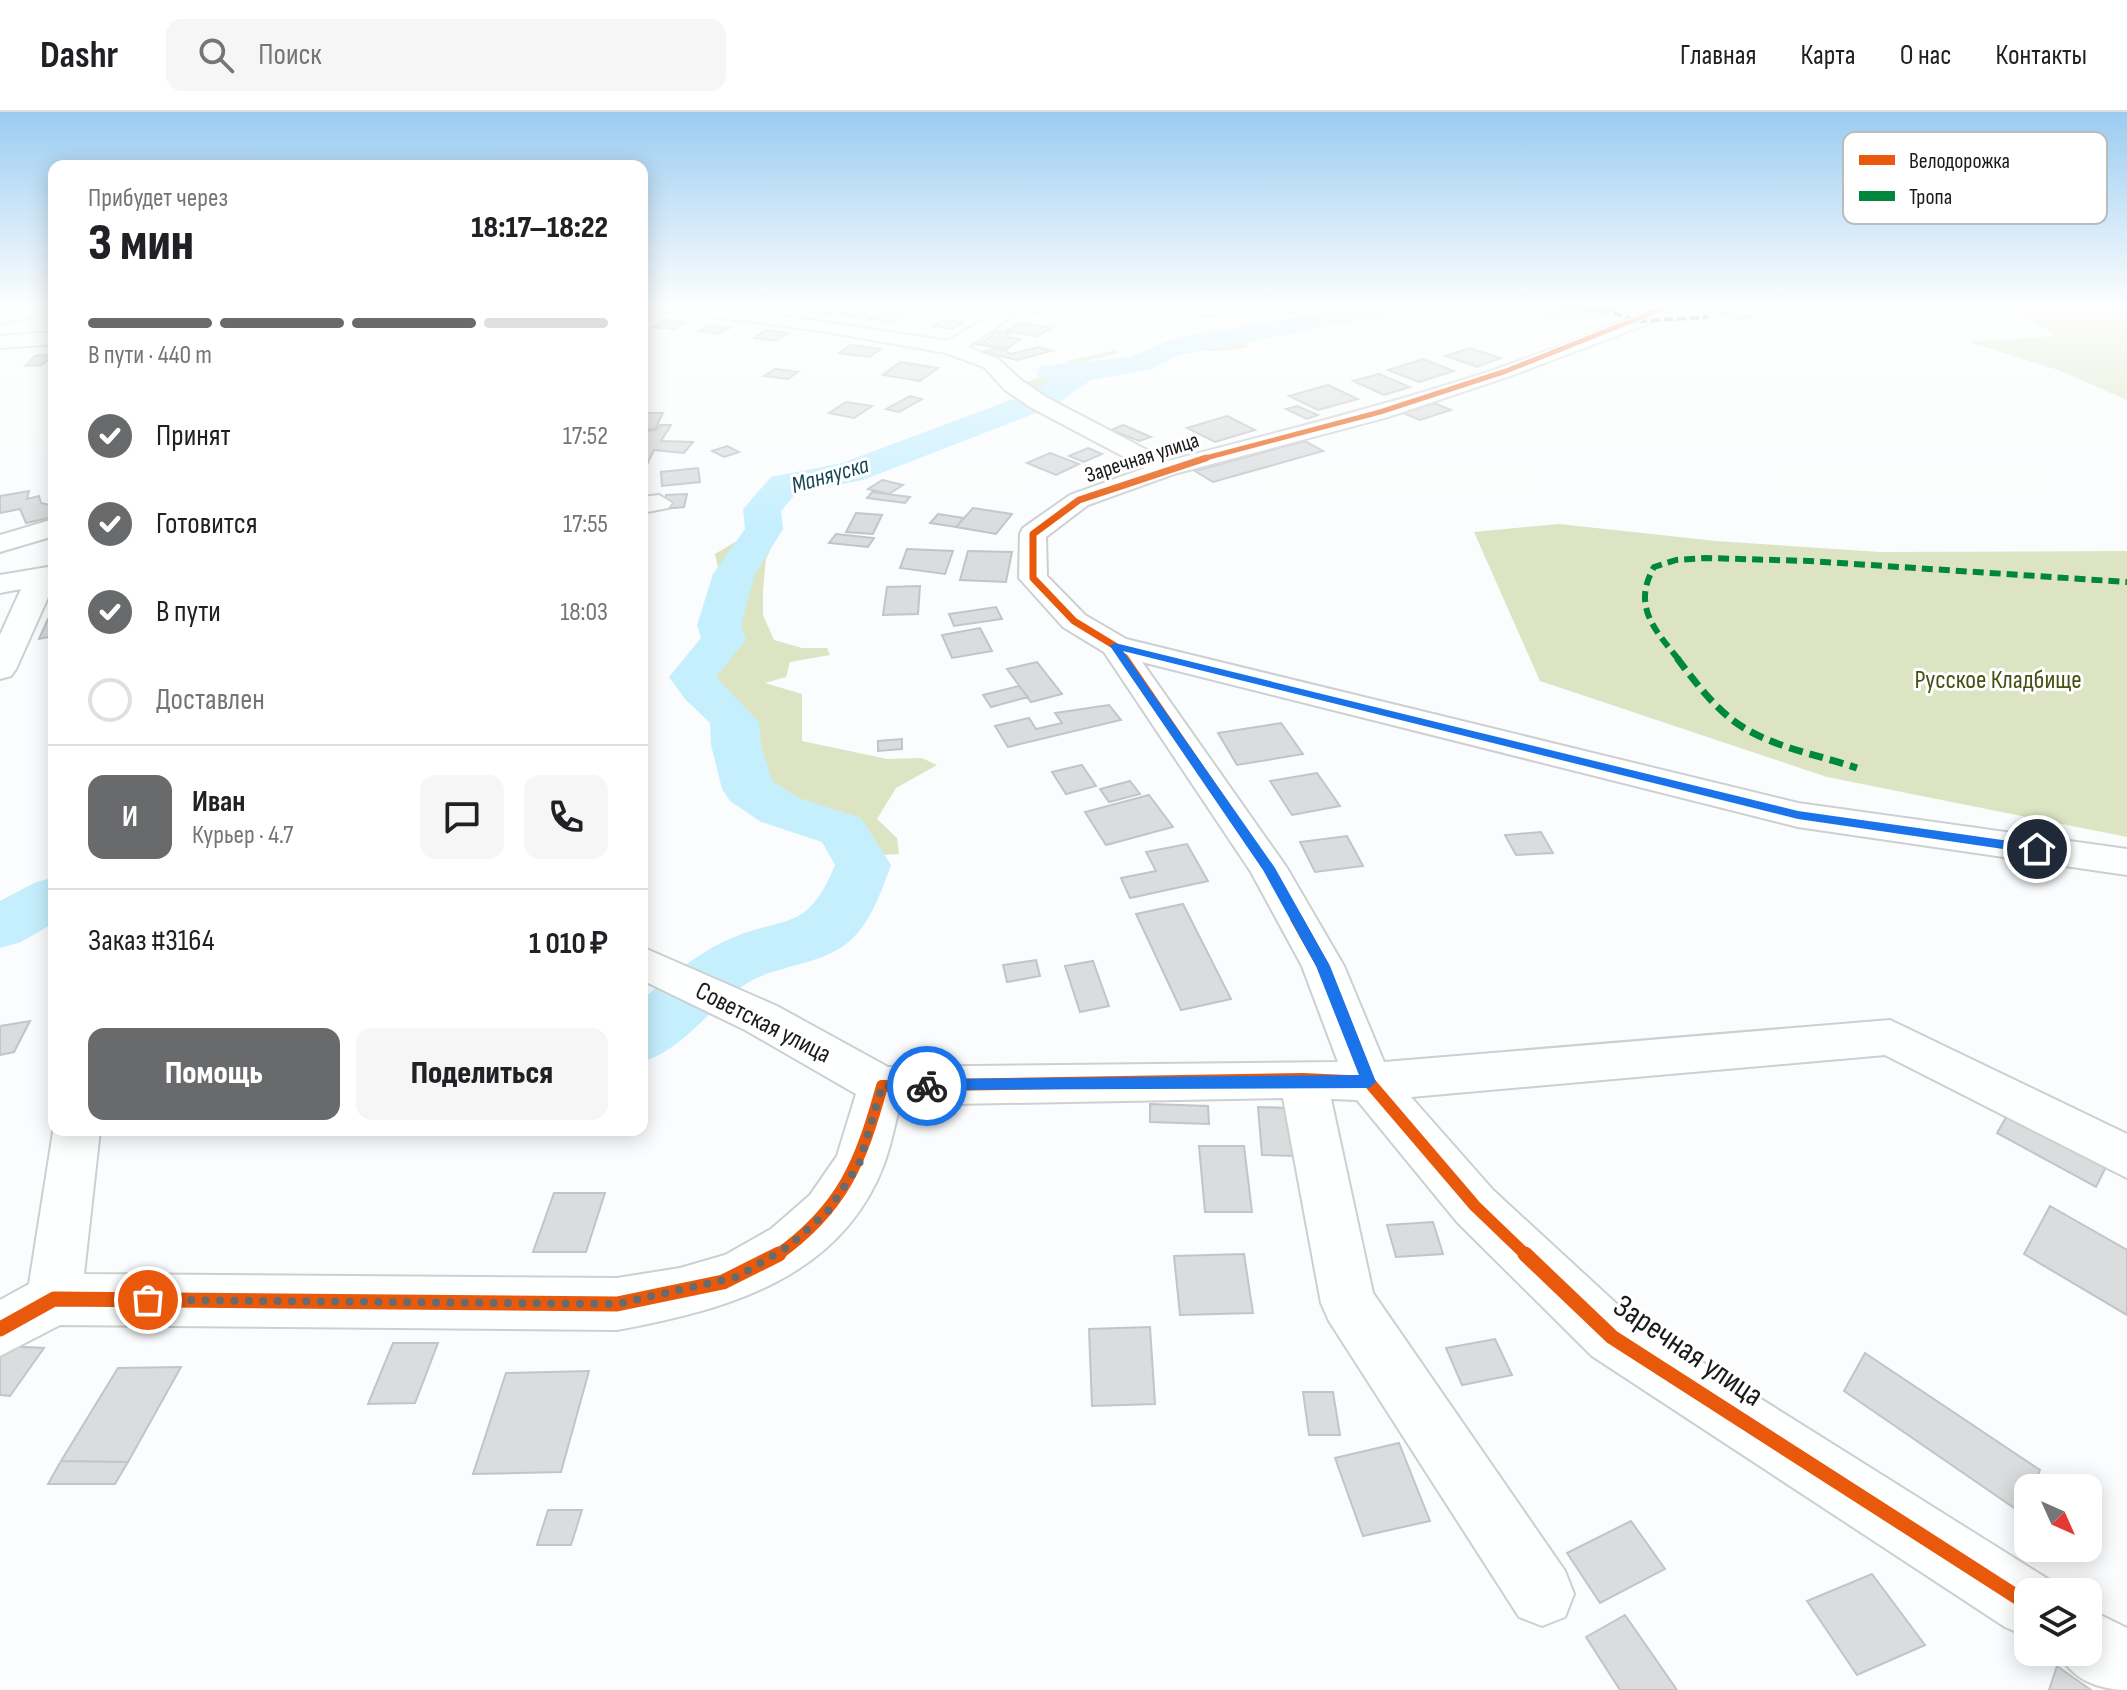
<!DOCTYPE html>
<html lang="ru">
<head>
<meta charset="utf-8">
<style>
  :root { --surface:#fff; --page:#f6f6f6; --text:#202124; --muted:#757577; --line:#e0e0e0; --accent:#696a6b }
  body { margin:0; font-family:"Sofia Sans Condensed",sans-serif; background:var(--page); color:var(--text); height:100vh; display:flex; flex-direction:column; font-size:30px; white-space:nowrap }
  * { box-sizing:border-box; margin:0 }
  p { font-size:26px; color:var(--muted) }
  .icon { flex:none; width:44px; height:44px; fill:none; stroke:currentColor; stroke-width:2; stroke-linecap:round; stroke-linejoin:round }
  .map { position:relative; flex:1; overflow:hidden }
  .details { position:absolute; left:48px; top:48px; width:600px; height:976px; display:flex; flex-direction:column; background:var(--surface); border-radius:16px; box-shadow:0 4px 20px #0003 }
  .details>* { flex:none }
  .needle { width:52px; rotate:135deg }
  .buttons { position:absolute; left:2014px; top:1362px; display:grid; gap:16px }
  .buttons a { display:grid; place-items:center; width:88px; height:88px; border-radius:16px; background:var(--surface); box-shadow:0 4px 20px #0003; font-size:40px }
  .pin { position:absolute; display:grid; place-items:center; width:68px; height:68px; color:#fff; margin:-34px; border:4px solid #fff; border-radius:50%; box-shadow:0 2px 8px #0007 }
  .courier { position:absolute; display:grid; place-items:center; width:80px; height:80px; margin:-40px; border:6px solid #1a73e8; border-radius:50%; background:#fff; color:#222; box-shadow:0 2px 10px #0007 }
  .headline em { font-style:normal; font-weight:800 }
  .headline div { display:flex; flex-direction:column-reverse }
  .headline { display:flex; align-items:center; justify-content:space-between; height:136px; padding:0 40px }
  h1 { font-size:52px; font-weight:800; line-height:60px }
  .bar { display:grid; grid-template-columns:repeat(4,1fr); gap:12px 8px; align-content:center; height:96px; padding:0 40px }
  .bar i { height:10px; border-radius:6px; background:var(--line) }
  .bar .current { background:var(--accent) }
  .bar p { grid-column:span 4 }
  .line { display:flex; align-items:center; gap:20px; padding:0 40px; border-top:2px solid var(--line) }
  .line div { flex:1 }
  .round { display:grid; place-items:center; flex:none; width:84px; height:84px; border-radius:16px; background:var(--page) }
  ol { padding:0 40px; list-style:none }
  li { display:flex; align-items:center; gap:24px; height:88px }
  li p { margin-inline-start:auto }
  li .icon { padding:8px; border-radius:50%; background:var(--accent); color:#fff; stroke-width:4 }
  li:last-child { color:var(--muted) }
  li i { width:44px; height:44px; border:4px solid var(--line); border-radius:50% }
  .primary-button { display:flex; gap:16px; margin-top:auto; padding:16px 40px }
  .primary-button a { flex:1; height:92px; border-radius:16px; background:var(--accent); color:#fff; font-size:32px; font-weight:800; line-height:92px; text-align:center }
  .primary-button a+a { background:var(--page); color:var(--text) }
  header { display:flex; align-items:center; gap:48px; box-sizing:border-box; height:112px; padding:0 40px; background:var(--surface); border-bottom:2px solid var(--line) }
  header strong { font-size:38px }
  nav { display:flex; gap:44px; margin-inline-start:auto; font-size:28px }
  .search { width:560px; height:72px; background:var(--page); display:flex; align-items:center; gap:20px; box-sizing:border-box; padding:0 28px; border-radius:16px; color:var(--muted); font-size:30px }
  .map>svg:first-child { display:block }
  .green { fill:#dce4c4 }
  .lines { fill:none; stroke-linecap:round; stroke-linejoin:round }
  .river { fill:#c6effe; fill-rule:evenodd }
  .building { fill:#dbdcdd; stroke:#c3c4c6; stroke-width:2 }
  .minor-casing { stroke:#cecfd1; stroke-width:4 }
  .major-casing { stroke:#cecfd1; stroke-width:4 }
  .minor { fill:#feffff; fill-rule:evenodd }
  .major { fill:#feffff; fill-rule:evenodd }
  .quiet-far2 { stroke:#00873e; stroke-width:4; stroke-dasharray:9 4; stroke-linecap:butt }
  .quiet-far1 { stroke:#00873e; stroke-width:6; stroke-dasharray:11 6; stroke-linecap:butt }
  .quiet { stroke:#00873e; stroke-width:7; stroke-dasharray:14 7; stroke-linecap:butt }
  .cycleway-far4-casing { stroke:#fff; stroke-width:8 }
  .cycleway-far3-casing { stroke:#fff; stroke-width:10 }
  .cycleway-far2-casing { stroke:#fff; stroke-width:13 }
  .cycleway-far1-casing { stroke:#fff; stroke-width:17 }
  .cycleway-casing { stroke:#fff; stroke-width:20 }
  .cycleway-far4 { stroke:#e8590c; stroke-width:5 }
  .cycleway-far3 { stroke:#e8590c; stroke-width:7 }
  .cycleway-far2 { stroke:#e8590c; stroke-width:9 }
  .cycleway-far1 { stroke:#e8590c; stroke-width:12 }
  .cycleway { stroke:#e8590c; stroke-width:15 }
  .route { fill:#1a73e8 }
  .done { stroke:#696a6b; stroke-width:8; stroke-dasharray:0 14.4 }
  .labels { text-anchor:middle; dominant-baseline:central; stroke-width:6; stroke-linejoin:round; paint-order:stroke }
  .far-street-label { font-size:22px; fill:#1a1b1d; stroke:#fff }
  .far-water-label { font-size:24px; font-style:italic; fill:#174755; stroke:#fff }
  .park-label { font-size:26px; fill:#465114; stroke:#fff }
  .street-label { font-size:26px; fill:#1a1b1d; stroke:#fff }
  .near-street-label { font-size:32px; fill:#1a1b1d; stroke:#fff }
  .key { fill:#fff; stroke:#babbbb; stroke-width:2 }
  .key-label { font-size:22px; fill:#1a1b1d }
</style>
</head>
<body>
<header>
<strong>Dashr</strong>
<div class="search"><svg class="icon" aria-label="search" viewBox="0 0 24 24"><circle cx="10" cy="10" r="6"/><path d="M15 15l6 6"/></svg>Поиск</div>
<nav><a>Главная</a><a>Карта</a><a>О нас</a><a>Контакты</a></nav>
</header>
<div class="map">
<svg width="2127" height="1578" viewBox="0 0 2127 1578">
  <rect width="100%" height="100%" fill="#fbfcfd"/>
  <path class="green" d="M 2010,193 L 2097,193 L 2127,200 L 2127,288 L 2058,258 L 1969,230 L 2055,224 Z
    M 1234,223 L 1250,234 C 1232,241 1213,239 1194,238 L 1187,231 Z
    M 1116,238 L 1119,241 L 1087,249 L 1113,252 L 1068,259 L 1062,263 L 1074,263 C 1064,278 1037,286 1026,270 L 1065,256 L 1067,249 Z
    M 1559,412 L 1716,429 L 1880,440 L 2127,439 L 2127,725 L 1827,665 L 1540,569 L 1474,420 Z
    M 771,416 L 780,416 L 766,447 L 763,478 L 763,503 L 774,528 L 802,536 L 827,536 L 830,543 L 790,550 L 786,565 L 765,571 L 802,582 L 802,629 L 887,647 L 922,646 L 937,653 L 896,676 L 877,707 L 897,726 L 899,742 L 858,744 L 841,709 L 777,686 L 755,667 L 700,572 L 719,460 L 715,442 L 742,426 Z"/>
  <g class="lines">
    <path class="river" d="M 1365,193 L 1414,193 L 1410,199 L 1400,201 L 1179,243 L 1152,257 L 1091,268 L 1054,294 L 863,368 L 796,381 L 781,399 L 783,417 L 755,462 L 741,513 L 746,528 L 716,565 L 759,610 L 761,633 L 772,669 L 799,686 L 861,706 L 891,753 C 881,780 870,814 846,832 C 819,853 779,853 749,870 C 709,894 687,936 642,950 L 642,888 C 668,865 693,845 723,830 C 782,801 806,825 835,753 L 822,730 L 761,710 L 730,689 L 722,677 L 711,633 L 710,611 L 685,587 L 669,565 L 701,526 L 697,513 L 713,462 L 745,417 L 743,397 L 771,365 L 842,351 L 1032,280 L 1049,269 L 1041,268 L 1037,261 L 1041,254 L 1130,245 L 1175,226 Z
      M 1499,193 L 1628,193 C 1611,217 1538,203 1512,201 L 1502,199 Z
      M 54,765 L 54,811 L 21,830 L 0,836 L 0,789 L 34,771 Z"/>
  </g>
  <path class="building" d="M 777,193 L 819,193 L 810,199 Z
    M 827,193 L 844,193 L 831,203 L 816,201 Z
    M 1038,193 L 1050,193 L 1056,194 L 1039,202 L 1025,199 Z
    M 1702,193 L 1725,193 L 1731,199 L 1751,205 L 1738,208 Z
    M 856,194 L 873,197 L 857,205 L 840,202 Z
    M 877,199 L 901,201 L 891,209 L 867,207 Z
    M 666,208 L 686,210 L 674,217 L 653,215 Z
    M 943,208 L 963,210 L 953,217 L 934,214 Z
    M 1020,210 L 1051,216 L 1036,225 L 1007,218 Z
    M 710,213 L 730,216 L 718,222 L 698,219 Z
    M 766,218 L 788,221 L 776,229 L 754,226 Z
    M 996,219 L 1011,221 L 1005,225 L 1021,227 L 1007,237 L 974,232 L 985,229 Z
    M 851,233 L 881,237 L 869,245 L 839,241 Z
    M 1039,235 L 1052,239 L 1017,248 L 982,240 L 998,236 L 1011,242 Z
    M 1469,236 L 1501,246 L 1477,255 L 1446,244 Z
    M 54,242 L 42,253 L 25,254 L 35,244 Z
    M 1423,247 L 1454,259 L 1419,270 L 1388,258 Z
    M 900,250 L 938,256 L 920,269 L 883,263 Z
    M 775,257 L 798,260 L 788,267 L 764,264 Z
    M 1379,262 L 1410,275 L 1384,283 L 1353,269 Z
    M 1328,273 L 1358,287 L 1318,298 L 1289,284 Z
    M 910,284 L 922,287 L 899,300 L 886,297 Z
    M 846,290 L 872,294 L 854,306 L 829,301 Z
    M 1434,291 L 1451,298 L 1420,308 L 1403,301 Z
    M 1297,294 L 1318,303 L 1307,307 L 1286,297 Z
    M 642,301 L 663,301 L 655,317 L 642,317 Z
    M 1227,304 L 1255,318 L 1215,330 L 1187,316 Z
    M 660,313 L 671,313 L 661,329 L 693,330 L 684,341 L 654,338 L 642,363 L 642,327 L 646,319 L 656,318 Z
    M 1123,313 L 1151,325 L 1139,329 L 1111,318 Z
    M 1305,329 L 1323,339 L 1213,370 L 1195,359 Z
    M 727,334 L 739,340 L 724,345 L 712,339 Z
    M 1088,336 L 1102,342 L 1084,350 L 1069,344 Z
    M 1050,341 L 1079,352 L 1056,363 L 1027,351 Z
    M 698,356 L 700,370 L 662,374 L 661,360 Z
    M 882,368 L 903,373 L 889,382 L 868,377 Z
    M 29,379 L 27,387 L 39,384 L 41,391 L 54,394 L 54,405 L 26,411 L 20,397 L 0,401 L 0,384 Z
    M 872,380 L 910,385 L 905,391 L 867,386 Z
    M 687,382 L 684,395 L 664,397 L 666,383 Z
    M 973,396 L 1012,402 L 996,422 L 956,415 Z
    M 856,401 L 882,403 L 873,422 L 846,420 Z
    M 938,402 L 964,406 L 956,415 L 930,411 Z
    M 836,422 L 874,426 L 868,435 L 829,431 Z
    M 907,437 L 953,439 L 945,462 L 900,456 Z
    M 968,439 L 1012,440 L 1006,470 L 960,468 Z
    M 920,474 L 918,502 L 883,503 L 887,475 Z
    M 996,495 L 1002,507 L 954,514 L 949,502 Z
    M 54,506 L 54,524 L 39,527 L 48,507 Z
    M 980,516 L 992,539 L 952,546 L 942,523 Z
    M 1037,550 L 1062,582 L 1031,590 L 1007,557 Z
    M 1019,574 L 1028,585 L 991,595 L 983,583 Z
    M 1109,593 L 1121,608 L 1008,635 L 995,614 L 1029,606 L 1036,617 L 1062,611 L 1055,601 Z
    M 1281,611 L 1303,642 L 1237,653 L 1218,621 Z
    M 902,627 L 902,637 L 878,639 L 878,629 Z
    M 1082,653 L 1096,674 L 1066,682 L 1052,660 Z
    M 1317,661 L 1340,694 L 1292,703 L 1270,669 Z
    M 1130,669 L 1140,682 L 1109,690 L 1100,677 Z
    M 1149,683 L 1173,715 L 1106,733 L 1085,700 Z
    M 1541,720 L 1553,741 L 1516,743 L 1505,723 Z
    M 1347,724 L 1363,754 L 1315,760 L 1300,730 Z
    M 1187,732 L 1208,769 L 1130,786 L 1121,766 L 1156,759 L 1146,740 Z
    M 1183,792 L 1231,887 L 1181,898 L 1136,802 Z
    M 1036,848 L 1040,864 L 1007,870 L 1003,853 Z
    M 1093,849 L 1109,894 L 1080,900 L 1065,854 Z
    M 30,909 L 14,940 L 0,943 L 0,914 Z
    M 1150,992 L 1208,994 L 1209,1012 L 1150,1010 Z
    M 1258,995 L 1290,996 L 1296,1044 L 1262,1043 Z
    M 2009,1000 L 2107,1053 L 2096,1075 L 1997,1021 Z
    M 1199,1034 L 1244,1034 L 1252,1100 L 1205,1100 Z
    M 554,1081 L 605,1081 L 586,1140 L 533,1140 Z
    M 2050,1094 L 2127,1138 L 2127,1203 L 2024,1142 Z
    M 1433,1110 L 1443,1142 L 1396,1145 L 1387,1113 Z
    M 1244,1142 L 1253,1201 L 1180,1203 L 1174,1144 Z
    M 1150,1215 L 1155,1292 L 1092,1294 L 1089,1217 Z
    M 1495,1227 L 1512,1263 L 1462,1273 L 1446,1236 Z
    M 393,1231 L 438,1231 L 415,1291 L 368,1292 Z
    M 3,1234 L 44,1236 L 10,1284 L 0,1283 L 0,1238 Z
    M 1865,1241 L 2040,1358 L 2033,1376 L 2028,1376 L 2023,1402 L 1844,1279 Z
    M 181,1255 L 128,1350 L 61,1349 L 118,1256 Z
    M 589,1259 L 561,1360 L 473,1362 L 506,1261 Z
    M 1303,1280 L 1333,1280 L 1340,1323 L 1309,1323 Z
    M 1399,1331 L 1430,1409 L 1363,1424 L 1335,1346 Z
    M 61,1349 L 128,1350 L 115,1372 L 48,1372 Z
    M 548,1398 L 582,1398 L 571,1433 L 537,1433 Z
    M 1631,1409 L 1665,1457 L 1600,1491 L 1567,1441 Z
    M 1872,1462 L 1925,1533 L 1857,1563 L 1807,1489 Z
    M 1625,1503 L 1677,1578 L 1620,1578 L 1586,1525 Z
    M 2057,1554 L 2091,1578 L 2049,1578 Z"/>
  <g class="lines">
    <g class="minor-casing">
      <path id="minor" d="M 642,193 L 712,193 L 948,229 L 1007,193 L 1028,193 L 967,235 L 998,247 L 1021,268 L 1046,285 L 1168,349 C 1332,306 1503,266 1657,193 L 1680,193 L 1645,213 L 1513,263 L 1388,305 L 1174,362 L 1088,393 L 1046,425 L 1047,464 L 1085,503 L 1126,527 L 1798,691 L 2127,737 L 2127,763 L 1798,715 L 1142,550 L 1287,756 L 1344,854 L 1384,950 L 1890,908 L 2127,1022 L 2127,1066 L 1885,943 L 1411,985 L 1493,1078 L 1632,1206 L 2051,1469 L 2056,1480 L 2028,1480 L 2028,1525 L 2005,1515 L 1592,1244 L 1457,1110 L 1357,988 L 1331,987 L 1373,1181 L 1565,1459 L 1574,1482 L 1565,1505 L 1542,1514 L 1519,1505 L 1329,1209 L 1321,1191 L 1283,986 L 900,993 C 895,1012 891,1033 884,1052 C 841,1167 725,1198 617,1218 L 60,1213 L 0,1244 L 0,1188 L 29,1172 L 54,1014 L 54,1018 L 100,1018 L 84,1162 L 617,1166 L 680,1156 L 725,1143 L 771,1117 L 810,1083 L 837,1044 L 856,982 L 745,918 L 642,868 L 642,835 L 777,894 L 888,955 L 1338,950 L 1302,854 L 1251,760 L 1104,540 L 1063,515 L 1019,466 L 1020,422 L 1023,416 L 1070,383 L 1145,356 L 1030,295 L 1005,278 L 984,255 L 946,241 L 821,219 L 681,200 L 642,199 Z
        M 1128,193 L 1308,193 L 1299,199 L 1208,203 L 1137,199 Z
        M 54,220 L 54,232 L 0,236 L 0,224 Z
        M 659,383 L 672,391 L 668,396 L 642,401 L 642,385 Z
        M 54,407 L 54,424 L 0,440 L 0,423 Z
        M 54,454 L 54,472 L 16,557 L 11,564 L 0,567 L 0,523 L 21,477 L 0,481 L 0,463 Z
        M 2088,1497 L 2127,1516 L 2127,1578 C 2099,1578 2070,1567 2059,1540 L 2088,1540 Z"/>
    </g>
    <g class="major-casing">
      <path id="major" d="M 30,193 L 54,193 L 54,199 L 0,212 L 0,200 Z"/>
    </g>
    <use href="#minor" class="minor"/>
    <use href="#major" class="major"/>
    <path class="quiet-far2" d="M 1562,193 L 1606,199 L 1638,209 L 1708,205"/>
    <path class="quiet-far1" d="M 1679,548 C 1654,517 1632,494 1654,455 L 1676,448 L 1706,446 L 1810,449 L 2127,470"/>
    <path class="quiet" d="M 1677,546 C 1695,570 1716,598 1741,614 C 1775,636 1819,643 1857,656"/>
    <g class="cycleway-far4-casing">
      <path id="cycleway-far4" d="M 1198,348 L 1380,300 L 1506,259 L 1669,194"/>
    </g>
    <g class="cycleway-far3-casing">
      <path id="cycleway-far3" d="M 1125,548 L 1115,534 L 1074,509 L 1033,466 L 1033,422 L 1079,388 L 1206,346"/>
    </g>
    <g class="cycleway-far2-casing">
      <path id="cycleway-far2" d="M 1124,546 L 1268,756 L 1297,808"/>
    </g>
    <g class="cycleway-far1-casing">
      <path id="cycleway-far1" d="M 1296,806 L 1323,854 L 1369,970 L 1475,1094 L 1527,1144
        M 776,1144 C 843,1097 861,1050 882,974 L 1303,967 L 1369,970"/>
    </g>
    <g class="cycleway-casing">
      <path id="cycleway" d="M 1525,1142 L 1612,1225 L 2028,1492
        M 0,1217 L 54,1187 L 617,1192 L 723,1170 L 779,1142"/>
    </g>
    <use href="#cycleway-far4" class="cycleway-far4"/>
    <use href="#cycleway-far3" class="cycleway-far3"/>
    <use href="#cycleway-far2" class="cycleway-far2"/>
    <use href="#cycleway-far1" class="cycleway-far1"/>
    <use href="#cycleway" class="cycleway"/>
  </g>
  <linearGradient id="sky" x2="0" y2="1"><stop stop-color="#9accf1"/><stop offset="0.47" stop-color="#fdfefe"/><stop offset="1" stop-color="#fdfefe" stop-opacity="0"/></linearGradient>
  <rect width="2127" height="413" fill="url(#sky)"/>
  <path class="route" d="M 1115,531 L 1798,699 L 2037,733 L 2043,737 L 2037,742 L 1798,707 L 1123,539 L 1275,756 L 1330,854 L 1376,970 L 1369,976 L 921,978 L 919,974 L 927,967 L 1359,963 L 1316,854 L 1263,758 L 1110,534 Z"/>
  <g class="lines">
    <path class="done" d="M 148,1188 L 617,1192 L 737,1165 L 789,1134 L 828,1099 L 859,1052 L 882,974 L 927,974"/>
  </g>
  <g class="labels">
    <g class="far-street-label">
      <text transform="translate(1142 346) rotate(-18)">Заречная улица</text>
    </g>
    <g class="far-water-label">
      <text transform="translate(830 363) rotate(-16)">Маняуска</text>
    </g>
    <g class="park-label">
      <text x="1998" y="568">Русское Кладбище</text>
    </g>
    <g class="street-label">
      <text transform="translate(763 911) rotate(27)">Советская улица</text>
    </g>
    <g class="near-street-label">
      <text transform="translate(1688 1239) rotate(34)">Заречная улица</text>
    </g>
  </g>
  <rect x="1843" y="20" width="264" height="92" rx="12" class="key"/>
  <rect x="1859" y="43" width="36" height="10" fill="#e8590c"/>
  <rect x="1859" y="79" width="36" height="10" fill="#00873e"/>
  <g class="key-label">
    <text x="1909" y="56">Велодорожка</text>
    <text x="1909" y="92">Тропа</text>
  </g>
</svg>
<div class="buttons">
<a><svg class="needle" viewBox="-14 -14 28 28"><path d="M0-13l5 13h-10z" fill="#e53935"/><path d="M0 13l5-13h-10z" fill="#757577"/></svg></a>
<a><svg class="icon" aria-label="layers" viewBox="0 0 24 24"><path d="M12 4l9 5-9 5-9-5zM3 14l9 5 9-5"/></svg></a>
</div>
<div class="pin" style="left:148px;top:1188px;background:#ea580c"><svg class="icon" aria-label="bag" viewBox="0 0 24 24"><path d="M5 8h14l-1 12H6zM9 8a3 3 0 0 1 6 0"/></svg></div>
<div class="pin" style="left:2037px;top:737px;background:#1f2937"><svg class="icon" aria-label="home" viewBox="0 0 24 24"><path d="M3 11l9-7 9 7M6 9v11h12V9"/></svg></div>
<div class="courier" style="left:927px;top:974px"><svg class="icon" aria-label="bike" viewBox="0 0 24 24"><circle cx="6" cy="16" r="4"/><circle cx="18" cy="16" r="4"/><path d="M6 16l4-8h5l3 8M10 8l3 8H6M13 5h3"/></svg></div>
<section class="details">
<div class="headline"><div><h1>3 мин</h1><p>Прибудет через</p></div><em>18:17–18:22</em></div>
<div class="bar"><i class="current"></i><i class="current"></i><i class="current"></i><i></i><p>В пути · 440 m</p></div>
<ol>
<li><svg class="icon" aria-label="check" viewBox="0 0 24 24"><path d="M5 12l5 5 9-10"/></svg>Принят<p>17:52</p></li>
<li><svg class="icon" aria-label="check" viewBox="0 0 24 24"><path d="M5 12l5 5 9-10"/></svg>Готовится<p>17:55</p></li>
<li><svg class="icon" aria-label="check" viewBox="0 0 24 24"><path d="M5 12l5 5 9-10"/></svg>В пути<p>18:03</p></li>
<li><i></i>Доставлен</li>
</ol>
<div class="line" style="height:144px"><b class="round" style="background:var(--accent);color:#fff">И</b><div><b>Иван</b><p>Курьер · 4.7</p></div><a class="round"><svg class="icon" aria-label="chat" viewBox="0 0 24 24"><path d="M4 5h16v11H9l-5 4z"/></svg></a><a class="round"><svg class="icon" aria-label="phone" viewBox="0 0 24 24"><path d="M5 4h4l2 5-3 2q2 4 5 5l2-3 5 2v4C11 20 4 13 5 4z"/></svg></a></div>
<div class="line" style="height:104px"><div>Заказ #3164</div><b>1 010 ₽</b></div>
<div class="primary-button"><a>Помощь</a><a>Поделиться</a></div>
</section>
</div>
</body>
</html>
